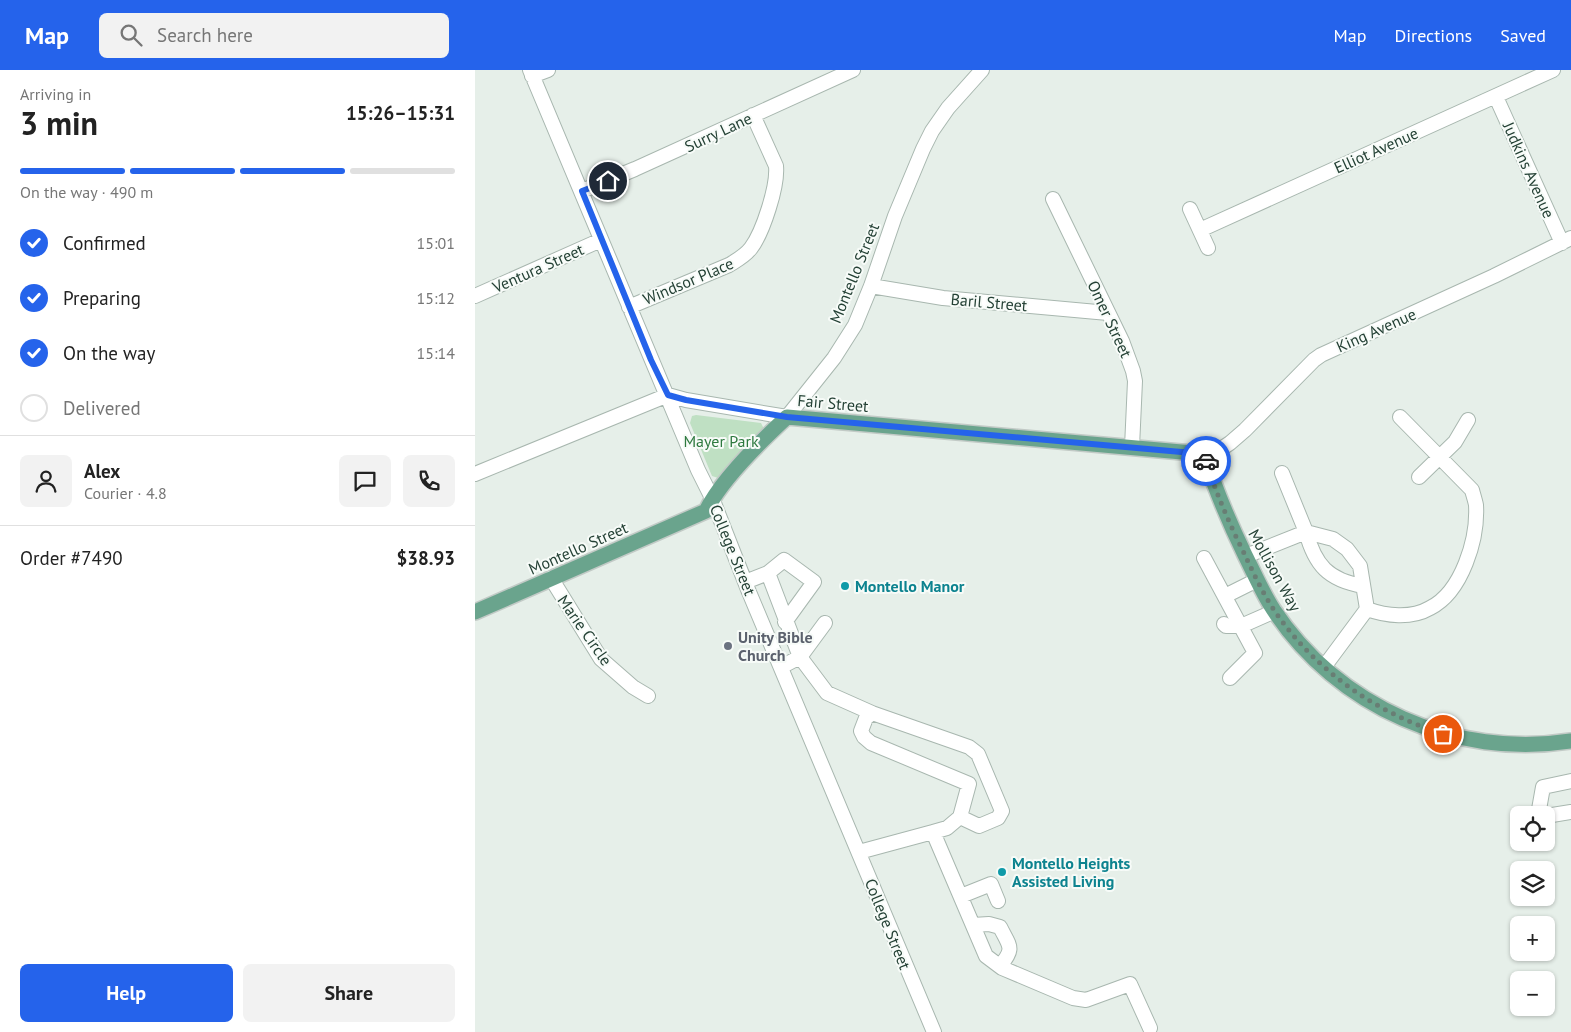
<!DOCTYPE html>
<html lang="en">
<head>
<meta charset="utf-8">
<style>
  :root { --surface:#fff; --page:#f2f2f2; --text:#222; --muted:#767676; --line:#e0e0e0; --accent:#2563eb }
  body { margin:0; font-family:"PT Sans",sans-serif; background:var(--page); color:var(--text); height:100vh; display:flex; flex-direction:column; font-size:19px; white-space:nowrap }
  * { box-sizing:border-box; margin:0 }
  p { font-size:16px; color:var(--muted) }
  .icon { flex:none; width:28px; height:28px; fill:none; stroke:currentColor; stroke-width:2; stroke-linecap:round; stroke-linejoin:round }
  .map { position:relative; flex:1; overflow:hidden }
  .details { display:flex; flex-direction:column; background:var(--surface); width:475px }
  .details>* { flex:none }
  .tools { position:absolute; left:1035px; top:736px; display:grid; gap:10px }
  .tools a { display:grid; place-items:center; width:45px; height:45px; border-radius:8px; background:var(--surface); box-shadow:0 1px 4px #0004; font-size:25px }
  .pin { position:absolute; display:grid; place-items:center; width:42px; height:42px; color:#fff; margin:-21px; border:2px solid #fff; border-radius:50%; box-shadow:0 1px 5px #0007 }
  .courier { position:absolute; display:grid; place-items:center; width:50px; height:50px; margin:-25px; border:4px solid #2563eb; border-radius:50%; background:#fff; color:#222; box-shadow:0 1px 6px #0007 }
  .summary em { font-style:normal; font-weight:700 }
  .summary div { display:flex; flex-direction:column-reverse }
  .summary { display:flex; align-items:center; justify-content:space-between; height:85px; padding:0 20px }
  h1 { font-size:32px; font-weight:700; line-height:38px }
  .bar { display:grid; grid-template-columns:repeat(4,1fr); gap:8px 5px; align-content:center; height:60px; padding:0 20px }
  .bar i { height:6px; border-radius:4px; background:var(--line) }
  .bar .on { background:var(--accent) }
  .bar p { grid-column:span 4 }
  .line { display:flex; align-items:center; gap:12px; padding:0 20px; border-top:1px solid var(--line) }
  .line div { flex:1 }
  .round { display:grid; place-items:center; flex:none; width:52px; height:52px; border-radius:8px; background:var(--page) }
  ol { padding:0 20px; list-style:none }
  li { display:flex; align-items:center; gap:15px; height:55px }
  li p { margin-inline-start:auto }
  li .icon { padding:5px; border-radius:50%; background:var(--accent); color:#fff; stroke-width:4 }
  li:last-child { color:var(--muted) }
  li i { width:28px; height:28px; border:2px solid var(--line); border-radius:50% }
  .action { display:flex; gap:10px; margin-top:auto; padding:10px 20px }
  .action a { flex:1; height:58px; border-radius:8px; background:var(--accent); color:#fff; font-size:20px; font-weight:700; line-height:58px; text-align:center }
  .action a+a { background:var(--page); color:var(--text) }
  header { display:flex; align-items:center; gap:30px; box-sizing:border-box; height:70px; padding:0 25px; background:var(--accent); color:#fff }
  header strong { font-size:24px }
  nav { display:flex; gap:28px; margin-inline-start:auto; font-size:18px }
  .search { width:350px; height:45px; background:var(--page); display:flex; align-items:center; gap:12px; box-sizing:border-box; padding:0 18px; border-radius:8px; color:var(--muted); font-size:19px }
  main { display:flex; flex:1; min-height:0 }
  .map>svg:first-child { display:block }
  .green { fill:#bfe0c3 }
  .lines { fill:none; stroke-linecap:round; stroke-linejoin:round }
  .minor-casing { stroke:#a8b7af; stroke-width:16 }
  .major-casing { stroke:#c2cac6; stroke-width:18 }
  .minor { stroke:#fff; stroke-width:14 }
  .major { stroke:#6aa48d; stroke-width:15 }
  .done { stroke:#687e74; stroke-width:5; stroke-dasharray:0 9 }
  .route { stroke:#2563eb; stroke-width:6 }
  .culture-dot { fill:#0f9aa8; stroke:#f7fbf8; stroke-width:2 }
  .worship-dot { fill:#6b7280; stroke:#f7fbf8; stroke-width:2 }
  .labels { text-anchor:middle; dominant-baseline:central; stroke-width:4; stroke-linejoin:round; paint-order:stroke }
  .street-label { font-size:16px; fill:#244135; stroke:#f7fbf8 }
  .park-label { font-size:16px; fill:#2e793f; stroke:#f7fbf8 }
  .culture-label { font-size:16px; font-weight:bold; fill:#0d838f; stroke:#f7fbf8; text-anchor:start }
  .worship-label { font-size:16px; font-weight:bold; fill:#5b616d; stroke:#f7fbf8; text-anchor:start }
</style>
</head>
<body>
<header>
<strong>Map</strong>
<div class="search"><svg class="icon" aria-label="search" viewBox="0 0 24 24"><circle cx="10" cy="10" r="6"/><path d="M15 15l6 6"/></svg>Search here</div>
<nav><a>Map</a><a>Directions</a><a>Saved</a></nav>
</header>
<main>
<section class="details">
<div class="summary"><div><h1>3 min</h1><p>Arriving in</p></div><em>15:26–15:31</em></div>
<div class="bar"><i class="on"></i><i class="on"></i><i class="on"></i><i></i><p>On the way · 490 m</p></div>
<ol>
<li><svg class="icon" aria-label="check" viewBox="0 0 24 24"><path d="M5 12l5 5 9-10"/></svg>Confirmed<p>15:01</p></li>
<li><svg class="icon" aria-label="check" viewBox="0 0 24 24"><path d="M5 12l5 5 9-10"/></svg>Preparing<p>15:12</p></li>
<li><svg class="icon" aria-label="check" viewBox="0 0 24 24"><path d="M5 12l5 5 9-10"/></svg>On the way<p>15:14</p></li>
<li><i></i>Delivered</li>
</ol>
<div class="line" style="height:90px"><a class="round"><svg class="icon" aria-label="person" viewBox="0 0 24 24"><circle cx="12" cy="8" r="4"/><path d="M4 21q1-7 8-7t8 7"/></svg></a><div><b>Alex</b><p>Courier · 4.8</p></div><a class="round"><svg class="icon" aria-label="chat" viewBox="0 0 24 24"><path d="M4 5h16v11H9l-5 4z"/></svg></a><a class="round"><svg class="icon" aria-label="phone" viewBox="0 0 24 24"><path d="M5 4h4l2 5-3 2q2 4 5 5l2-3 5 2v4C11 20 4 13 5 4z"/></svg></a></div>
<div class="line" style="height:65px"><div>Order #7490</div><b>$38.93</b></div>
<div class="action"><a>Help</a><a>Share</a></div>
</section>
<div class="map">
<svg width="1096" height="962" viewBox="0 0 1096 962">
  <rect width="100%" height="100%" fill="#e6efe9"/>
  <path class="green" d="M 221,345 L 286,353 L 288,357 L 288,360 L 248,403 L 243,408 L 237,406 L 215,353 L 217,346 Z"/>
  <g class="lines">
    <g class="minor-casing">
      <path id="minor" d="M 55,0 L 223,400 L 237,428 L 274,522 L 459,962
        M 57,6 L 73,0
        M 1021,27 L 1087,173
        M 107,121 L 160,99 L 378,0
        M 578,129 L 647,271 L 658,301 L 660,311 L 657,377
        M 715,139 L 733,178
        M 725,160 L 1078,0
        M 396,216 L 468,228 L 633,243
        M 0,226 L 126,170
        M 154,237 L 254,195 C 262,190 270,186 276,178 C 288,162 303,116 301,96 L 278,45
        M 729,384 L 743,381 L 755,373 L 770,360 L 839,290 L 846,285 L 1019,206 L 1096,168
        M 0,404 L 193,325 L 211,330 L 312,347 L 359,288 L 380,255 L 396,216 L 420,146 L 448,79 L 457,61 L 473,38 L 507,0
        M 944,407 L 980,372 L 993,350
        M 831,462 L 858,469 L 872,479 L 885,496 L 892,539 C 911,546 936,549 955,538 C 987,522 1003,469 1001,435 C 1000,430 998,424 997,420 L 925,347
        M 831,462 C 840,495 853,510 888,516
        M 771,486 L 831,462 L 807,403
        M 729,488 L 780,583 L 755,608
        M 293,503 L 309,490 L 339,512 L 310,552
        M 76,508 L 126,589 L 158,617 L 173,626
        M 270,512 L 293,503 L 325,587
        M 750,526 L 782,510
        M 749,554 L 751,556 L 766,556 L 800,541
        M 325,587 L 350,553
        M 306,597 L 325,587 L 352,623 L 397,643
        M 849,597 L 892,539
        M 1063,745 L 1068,717 L 1096,711
        M 1071,746 L 1096,742
        M 458,762 L 472,758 L 485,747 L 504,756 L 523,748 L 527,741 L 503,684 L 494,677 L 397,643 L 391,648 L 386,661 L 389,667 L 396,673 L 494,714 L 485,747
        M 384,782 L 458,762 L 511,886 L 527,898 L 598,928 L 611,930 L 655,914 L 675,958
        M 486,826 L 516,814 L 523,831
        M 498,855 L 514,854 L 525,857 C 535,877 540,878 525,896"/>
    </g>
    <g class="major-casing">
      <path id="major" d="M 0,542 L 231,441 C 246,410 286,371 312,347 L 729,384 C 740,419 754,452 770,485 C 779,503 787,522 798,539 C 862,637 981,689 1096,671"/>
    </g>
    <use href="#minor" class="minor"/>
    <use href="#major" class="major"/>
  </g>
  <g class="lines">
    <path class="done" d="M 731,391 C 741,423 754,453 769,483 C 778,502 787,522 799,540 C 840,600 899,642 968,664"/>
    <path class="route" d="M 133,111 L 107,121 L 176,290 L 193,325 L 211,330 L 312,347 L 729,384 L 731,391"/>
  </g>
  <g class="culture-dot">
    <circle cx="370" cy="516" r="5"/>
    <circle cx="527" cy="802" r="5"/>
  </g>
  <circle class="worship-dot" cx="253" cy="576" r="5"/>
  <g class="labels">
    <g class="street-label">
      <text transform="translate(243 62) rotate(-25)">Surry Lane</text>
      <text transform="translate(901 80) rotate(-24)">Elliot Avenue</text>
      <text transform="translate(1054 100) rotate(66)">Judkins Avenue</text>
      <text transform="translate(63 198) rotate(-24)">Ventura Street</text>
      <text transform="translate(379 203) rotate(-68)">Montello Street</text>
      <text transform="translate(213 211) rotate(-23)">Windsor Place</text>
      <text transform="translate(514 232) rotate(5)">Baril Street</text>
      <text transform="translate(635 249) rotate(65)">Omer Street</text>
      <text transform="translate(901 260) rotate(-24)">King Avenue</text>
      <text transform="translate(358 333) rotate(5)">Fair Street</text>
      <text transform="translate(103 478) rotate(-24)">Montello Street</text>
      <text transform="translate(258 480) rotate(68)">College Street</text>
      <text transform="translate(800 500) rotate(61)">Mollison Way</text>
      <text transform="translate(110 560) rotate(55)">Marie Circle</text>
      <text transform="translate(413 854) rotate(68)">College Street</text>
    </g>
    <g class="park-label">
      <text x="246" y="371">Mayer Park</text>
    </g>
    <g class="culture-label">
      <text x="380" y="516">Montello Manor</text>
      <text x="537" y="793">Montello Heights<tspan x="537" dy="18">Assisted Living</tspan></text>
    </g>
    <g class="worship-label">
      <text x="263" y="567">Unity Bible<tspan x="263" dy="18">Church</tspan></text>
    </g>
  </g>
</svg>
<div class="tools">
<a><svg class="icon" aria-label="locate" viewBox="0 0 24 24"><circle cx="12" cy="12" r="6"/><path d="M12 2v4M12 18v4M2 12h4M18 12h4"/></svg></a>
<a><svg class="icon" aria-label="layers" viewBox="0 0 24 24"><path d="M12 4l9 5-9 5-9-5zM3 14l9 5 9-5"/></svg></a>
<a>+</a>
<a>−</a>
</div>
<div class="pin" style="left:968px;top:664px;background:#ea580c"><svg class="icon" aria-label="bag" viewBox="0 0 24 24"><path d="M5 8h14l-1 12H6zM9 8a3 3 0 0 1 6 0"/></svg></div>
<div class="pin" style="left:133px;top:111px;background:#1f2937"><svg class="icon" aria-label="home" viewBox="0 0 24 24"><path d="M3 11l9-7 9 7M6 9v11h12V9"/></svg></div>
<div class="courier" style="left:731px;top:391px"><svg class="icon" aria-label="car" viewBox="0 0 24 24"><path d="M5 17H2v-5l4-1 3-4h7l3 4 3 1v5h-3M9 17h6M6 11h13"/><circle cx="7" cy="17" r="2"/><circle cx="17" cy="17" r="2"/></svg></div>
</div>
</main>
</body>
</html>
